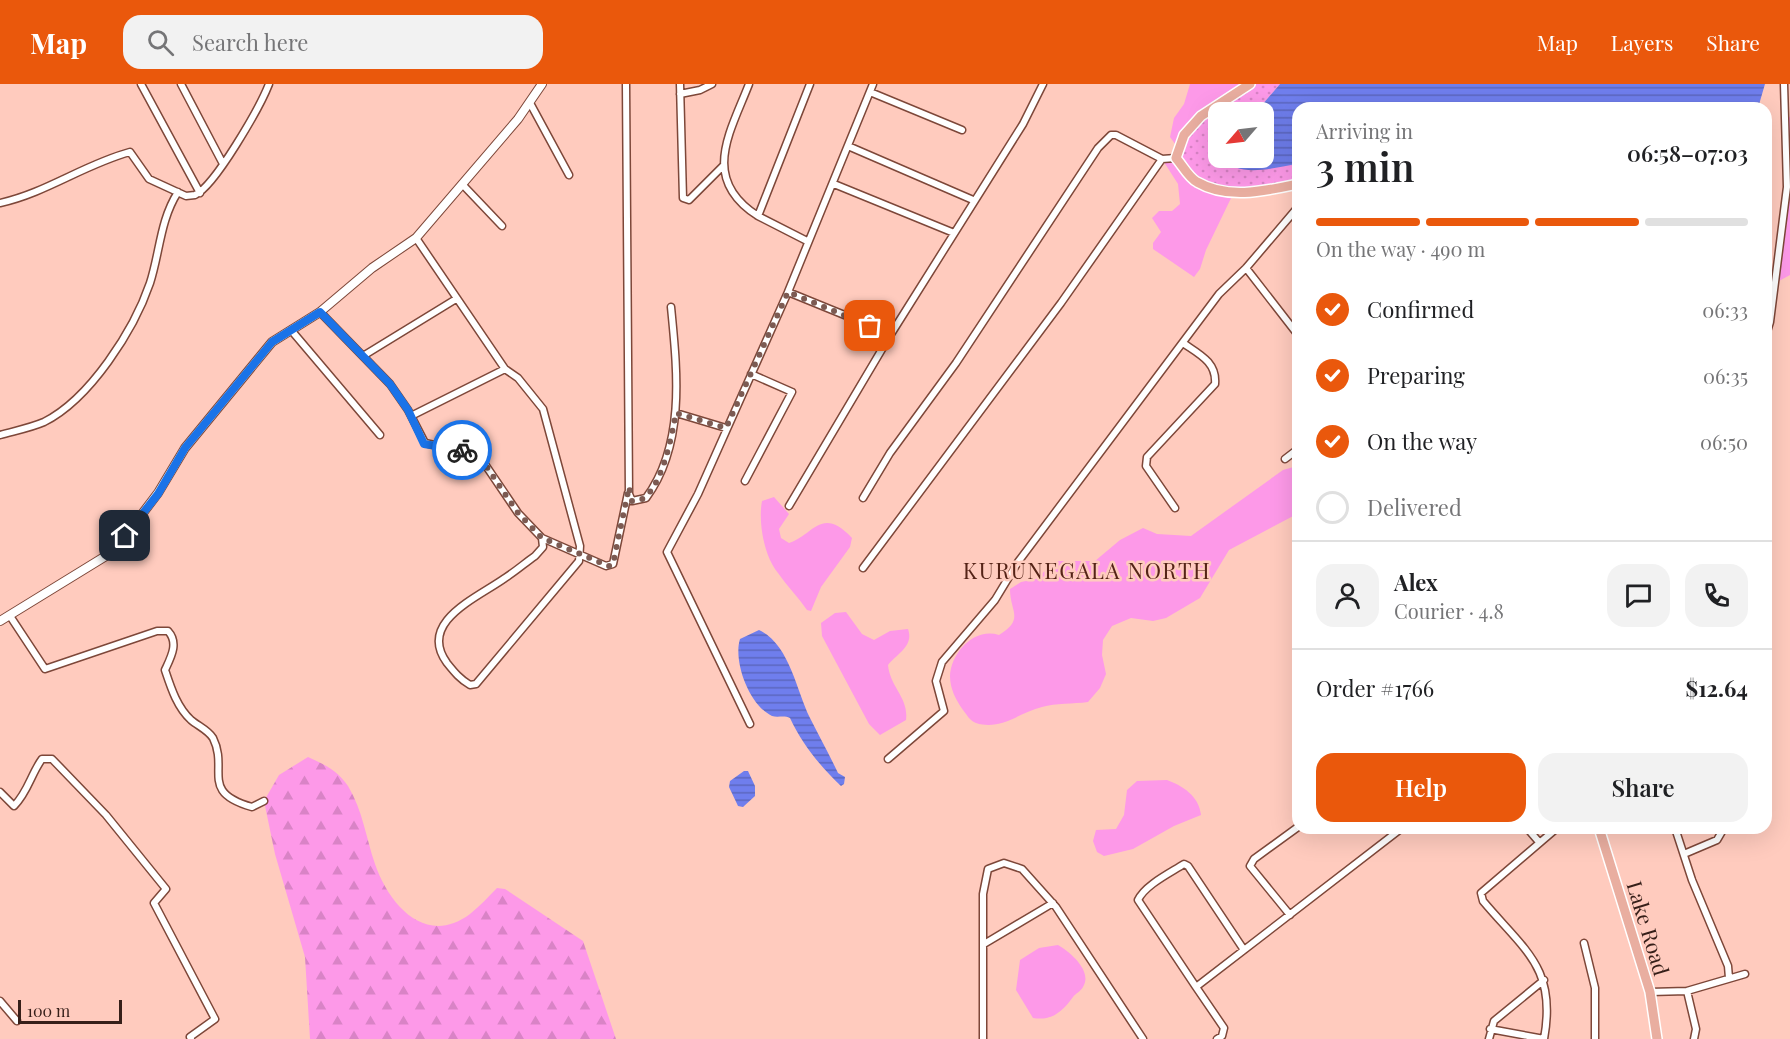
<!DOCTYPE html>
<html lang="en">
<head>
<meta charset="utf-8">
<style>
  :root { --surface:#fff; --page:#f2f2f2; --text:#202124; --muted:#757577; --line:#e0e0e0; --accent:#ea580c }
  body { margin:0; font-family:"Playfair Display",serif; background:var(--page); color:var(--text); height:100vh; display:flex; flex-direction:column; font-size:22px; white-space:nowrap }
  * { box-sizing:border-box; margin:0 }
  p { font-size:20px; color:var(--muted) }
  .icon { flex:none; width:33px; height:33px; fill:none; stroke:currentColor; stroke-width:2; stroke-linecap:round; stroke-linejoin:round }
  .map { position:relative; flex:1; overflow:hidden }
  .side { position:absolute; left:1292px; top:18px; width:480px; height:732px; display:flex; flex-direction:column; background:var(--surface); border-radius:18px; box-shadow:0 6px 24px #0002 }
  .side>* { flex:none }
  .needle { width:39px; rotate:242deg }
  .tools { position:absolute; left:1208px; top:18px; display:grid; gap:12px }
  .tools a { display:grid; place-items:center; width:66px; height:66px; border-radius:12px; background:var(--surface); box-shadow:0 6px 24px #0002; font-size:30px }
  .scale { position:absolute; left:18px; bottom:15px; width:104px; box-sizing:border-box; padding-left:6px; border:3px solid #361f19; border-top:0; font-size:16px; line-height:21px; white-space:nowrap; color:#361f19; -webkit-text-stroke:4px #ffcbbe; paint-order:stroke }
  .pin { position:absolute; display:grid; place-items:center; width:51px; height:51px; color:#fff; margin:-26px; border-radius:12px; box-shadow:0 3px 9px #0006 }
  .courier { position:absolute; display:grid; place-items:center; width:60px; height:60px; margin:-30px; border:4px solid #1a73e8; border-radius:50%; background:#fff; color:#222; box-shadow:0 2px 8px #0007 }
  .headline em { font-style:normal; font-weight:600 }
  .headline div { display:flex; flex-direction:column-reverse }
  .headline { display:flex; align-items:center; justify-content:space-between; height:102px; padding:0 24px }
  h1 { font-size:39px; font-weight:600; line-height:45px }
  .bar { display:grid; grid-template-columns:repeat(4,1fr); gap:9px 6px; align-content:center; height:72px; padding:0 24px }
  .bar i { height:8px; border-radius:4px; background:var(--line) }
  .bar .on { background:var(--accent) }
  .bar p { grid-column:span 4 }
  .line { display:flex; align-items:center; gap:15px; padding:0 24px; border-top:2px solid var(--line) }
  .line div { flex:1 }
  .round { display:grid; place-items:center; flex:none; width:63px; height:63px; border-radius:18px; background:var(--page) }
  ol { padding:0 24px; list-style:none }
  li { display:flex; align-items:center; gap:18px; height:66px }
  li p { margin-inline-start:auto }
  li .icon { padding:6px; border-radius:50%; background:var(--accent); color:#fff; stroke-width:4 }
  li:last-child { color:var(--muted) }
  li i { width:33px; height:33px; border:3px solid var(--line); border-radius:50% }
  .button { display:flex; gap:12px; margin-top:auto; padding:12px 24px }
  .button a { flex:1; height:69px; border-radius:18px; background:var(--accent); color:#fff; font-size:24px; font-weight:600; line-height:69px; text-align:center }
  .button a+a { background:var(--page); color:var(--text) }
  header { display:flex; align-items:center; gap:36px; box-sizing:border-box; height:84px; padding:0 30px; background:var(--accent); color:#fff }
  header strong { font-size:28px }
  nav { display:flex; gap:33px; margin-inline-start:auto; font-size:21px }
  .search { width:420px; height:54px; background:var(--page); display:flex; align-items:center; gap:15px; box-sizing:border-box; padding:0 21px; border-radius:18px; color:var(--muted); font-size:22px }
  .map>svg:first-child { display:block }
  .grass { fill:#fd99e8 }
  .forest { fill:url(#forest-firs) }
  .park { fill:url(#park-dots) }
  .water { fill:url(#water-rules) }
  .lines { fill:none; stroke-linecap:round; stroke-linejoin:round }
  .minor-casing { stroke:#7d4739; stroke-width:9 }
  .tertiary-casing { stroke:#7d4739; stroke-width:10 }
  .primary-casing { stroke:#fff; stroke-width:12 }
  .minor { stroke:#fff; stroke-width:6 }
  .tertiary { stroke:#fff; stroke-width:8 }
  .primary { stroke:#e9aea0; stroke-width:9 }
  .done { stroke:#7c5b53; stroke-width:6; stroke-dasharray:0 10.8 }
  .route { stroke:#1a73e8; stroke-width:8 }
  .labels { text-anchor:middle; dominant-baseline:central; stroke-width:5; stroke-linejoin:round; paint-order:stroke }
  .street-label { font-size:21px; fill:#361f19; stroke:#ffcbbe }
  .neighbourhood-label { font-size:22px; letter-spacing:1.5px; fill:#552317; stroke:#ffcbbe }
</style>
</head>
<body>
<header>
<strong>Map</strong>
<div class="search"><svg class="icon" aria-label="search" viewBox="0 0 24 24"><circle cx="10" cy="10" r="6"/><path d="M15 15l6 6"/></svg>Search here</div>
<nav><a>Map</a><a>Layers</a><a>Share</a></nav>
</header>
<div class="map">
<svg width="1790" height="955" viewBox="0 0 1790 955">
  <defs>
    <pattern id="forest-firs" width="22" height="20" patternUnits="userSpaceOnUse" patternTransform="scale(1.5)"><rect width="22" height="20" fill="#fd99e8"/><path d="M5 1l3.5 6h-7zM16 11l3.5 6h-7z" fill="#d983c6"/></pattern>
    <pattern id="park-dots" width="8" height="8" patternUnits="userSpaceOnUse" patternTransform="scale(1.5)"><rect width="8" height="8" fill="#fd99e8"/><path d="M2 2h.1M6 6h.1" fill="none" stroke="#d983c6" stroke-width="1.8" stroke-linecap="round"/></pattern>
    <pattern id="water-rules" width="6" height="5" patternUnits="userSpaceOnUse" patternTransform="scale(1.5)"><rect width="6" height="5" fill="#6f7eed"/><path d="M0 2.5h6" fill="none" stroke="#5c67bf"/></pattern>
  </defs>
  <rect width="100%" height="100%" fill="#ffcbbe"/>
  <path class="grass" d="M 1190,0 L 1246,0 L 1176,74 L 1233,110 L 1206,166 L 1200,185 L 1194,193 L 1153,165 L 1153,159 L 1161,148 L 1152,134 L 1159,127 L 1172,127 L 1180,120 L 1178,100 L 1162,75 L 1176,74 L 1178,64 L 1170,53 L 1174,34 L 1184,20 Z
    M 1784,32 L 1790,33 L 1790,191 L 1775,199 L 1787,103 Z
    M 1297,382 L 1297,430 L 1229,466 L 1200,514 L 1166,534 L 1153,537 L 1131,534 L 1112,542 L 1103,556 L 1102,571 L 1106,590 L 1100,604 L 1088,618 C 1073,620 1056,619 1042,623 C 1020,628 1001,647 976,639 C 970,637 967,631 963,626 C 956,616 950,605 950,592 C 951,569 974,543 999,551 C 1025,535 1010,528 1010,505 L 1021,498 L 1036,495 L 1056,477 L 1095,477 L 1120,456 L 1143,444 L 1157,450 L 1191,452 L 1283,386 Z
    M 774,413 L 789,430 L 779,445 L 781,454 L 789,459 C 813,452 821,421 852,454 L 850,463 L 821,503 L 811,527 L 807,526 C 798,513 787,502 778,489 C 764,472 758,438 762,417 Z
    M 846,528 L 862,550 L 874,556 L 890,547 L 908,545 C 914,562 898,569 888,581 C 890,603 909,614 906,636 L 880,651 L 869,640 L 822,552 L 821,539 L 835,529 Z
    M 1167,696 C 1183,702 1199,712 1201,731 L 1174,742 L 1133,765 L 1104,772 L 1097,768 L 1093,757 L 1096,746 L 1116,745 L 1124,731 L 1127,706 L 1137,697 Z
    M 1058,861 C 1070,868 1093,887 1083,903 C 1081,907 1075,910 1073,913 C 1062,928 1052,937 1033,934 L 1016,906 L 1020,876 L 1039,864 Z"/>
  <path class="forest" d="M 308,673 C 324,680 338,687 348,702 C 363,727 366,754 375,780 C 389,821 426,863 470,830 C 480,822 488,813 497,804 L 505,805 L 583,857 L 616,955 L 310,955 L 305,873 L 275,770 L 264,717 L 279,691 Z"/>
  <path class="park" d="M 1250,0 L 1280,0 L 1256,28 L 1218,28 L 1218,74 L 1224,74 L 1229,81 L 1281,82 L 1297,80 L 1297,100 L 1237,109 L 1196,98 L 1176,74 L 1184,51 L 1201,32 Z"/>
  <path class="water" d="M 1280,0 L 1765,0 L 1758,24 L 1298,24 L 1297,80 C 1276,83 1237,95 1224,74 L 1263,74 L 1263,28 L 1256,28 Z
    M 759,546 C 790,561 796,606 810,634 C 819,652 829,670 838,689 L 845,693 L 844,700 L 841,702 C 820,682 802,660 790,634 C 784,631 778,634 772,632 C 749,621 733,577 740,555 Z
    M 744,687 L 748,687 L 755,702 L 755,712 L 743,723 L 738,722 L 729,703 L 730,697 Z"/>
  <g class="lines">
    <g class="minor-casing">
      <path id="minor" d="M 141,0 L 200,109
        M 181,0 L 222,78
        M 626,0 L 629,410 L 632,417 L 646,414 C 686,360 677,285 671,223
        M 680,0 L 683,114 L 689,116 L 723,82
        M 749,0 C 730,49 700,95 758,132
        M 870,8 L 962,46
        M 680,10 L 700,6 L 712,0
        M 530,19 L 569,91
        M 848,62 L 973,116
        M 462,100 L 502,142
        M 834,100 L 954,149
        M 0,119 C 46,109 85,80 130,68 L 149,95 L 186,112 L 195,111 C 215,102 260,23 269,0
        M 807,157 L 758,132 L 810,0
        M 1246,184 L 1298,251
        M 788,208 L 891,250
        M 320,228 L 390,300 L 408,326 L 425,359 L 471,369 L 480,373 L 518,429 L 542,454 L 543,463 L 535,472 C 525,479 516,487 505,494 C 477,514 417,538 447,579 C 455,589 460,595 470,601 L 476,600 L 579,477 L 580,462 L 543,325 L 518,294 L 505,285 L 416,154
        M 291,246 L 380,351
        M 1766,251 L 1770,238 L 1787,103 L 1784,0
        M 363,272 L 456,215
        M 676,329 L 726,344
        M 411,332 L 505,285
        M 0,351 C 14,347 30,344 44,338 C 90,315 134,246 150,199 C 160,168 160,136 178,108
        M 1285,375 L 1298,365
        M 745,397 L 792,308 L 751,290
        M 863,414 L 890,369 L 956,279 L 1098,64 L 1111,51 L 1116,51 L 1162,75
        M 789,422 L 891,250 L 1023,40 L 1043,0
        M 1175,424 L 1146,382 L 1147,373 L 1215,300 C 1217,278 1199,270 1183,259
        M 542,454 L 606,482 L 613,480 L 628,409
        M 863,484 L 1061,219 L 1162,75 L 1176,74
        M 10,532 L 45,585 L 157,547 L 168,547 C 179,559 171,573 165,586 C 171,604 177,623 191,636 C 198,642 208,646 213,654 C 229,686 199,708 252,723 L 264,717
        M 750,640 L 667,468 L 698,410 L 788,208 L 873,0
        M 888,675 L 944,627 L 936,597 L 942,578 L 995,516 L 1018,478 L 1219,210 L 1246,184 L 1298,123
        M 0,708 L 14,722 C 28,708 31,690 42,675 L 52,675 L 106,731 L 166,805 L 154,819 L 215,935 L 190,953 L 191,955
        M 1527,744 L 1539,758
        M 1675,744 L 1692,796 L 1728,882 L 1729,894
        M 1684,770 L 1717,756 L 1724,744
        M 1290,831 L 1250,782 L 1254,775 L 1298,743
        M 1584,859 L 1595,904 L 1595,955
        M 984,860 L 1053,819
        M 1196,903 L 1138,816 C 1145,801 1170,789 1184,780 L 1188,782 L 1244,866
        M 1687,907 L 1696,945 L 1694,955
        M 1650,908 L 1687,907 L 1745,890
        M 0,917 L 17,937
        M 1490,945 L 1544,955
        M 983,955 L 983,810 L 988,785 L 1004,779 L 1022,785 L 1056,823 L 1143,955
        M 1217,955 L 1222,952 L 1224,944 L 1196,903 L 1402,744
        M 1489,955 L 1494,937 L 1544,896
        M 1544,955 C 1557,884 1525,867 1483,817 L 1481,809 L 1557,744"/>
    </g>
    <g class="tertiary-casing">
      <path id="tertiary" d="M 0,537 L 114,467 L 158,409 L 185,364 L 272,258 L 320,228 L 372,184 L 416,154 L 518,35 L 542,0"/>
    </g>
    <g class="primary-casing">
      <path id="primary" d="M 1250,0 L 1201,32 L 1184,51 L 1176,74 C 1182,81 1189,94 1197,98 C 1228,116 1265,107 1298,100
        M 1599,744 L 1650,908 L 1657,955"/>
    </g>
    <use href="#minor" class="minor"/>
    <use href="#tertiary" class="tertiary"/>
    <use href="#primary" class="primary"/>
  </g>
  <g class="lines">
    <path class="done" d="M 462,366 L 480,373 L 518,429 L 542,454 L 609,482 L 613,480 L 629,403 L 632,417 C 660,421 672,349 676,329 L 726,344 L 788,208 L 870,242"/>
    <path class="route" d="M 125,452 L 158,410 L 185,364 L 272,258 L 320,228 L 390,300 L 408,326 L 424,360 L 462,366"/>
  </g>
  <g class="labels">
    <g class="street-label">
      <text transform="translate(1649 844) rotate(73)">Lake Road</text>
    </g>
    <g class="neighbourhood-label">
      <text x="1087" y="486">KURUNEGALA NORTH</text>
    </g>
  </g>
</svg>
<div class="tools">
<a><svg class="needle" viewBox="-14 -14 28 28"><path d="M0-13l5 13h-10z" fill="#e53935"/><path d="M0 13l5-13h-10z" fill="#757577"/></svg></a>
</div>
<div class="scale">100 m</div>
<div class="pin" style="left:870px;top:242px;background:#ea580c"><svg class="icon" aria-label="bag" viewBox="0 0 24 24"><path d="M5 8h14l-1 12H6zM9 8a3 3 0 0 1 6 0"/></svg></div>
<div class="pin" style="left:125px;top:452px;background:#1f2937"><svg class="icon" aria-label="home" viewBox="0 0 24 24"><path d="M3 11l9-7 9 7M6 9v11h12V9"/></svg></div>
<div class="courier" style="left:462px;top:366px"><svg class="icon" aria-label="bike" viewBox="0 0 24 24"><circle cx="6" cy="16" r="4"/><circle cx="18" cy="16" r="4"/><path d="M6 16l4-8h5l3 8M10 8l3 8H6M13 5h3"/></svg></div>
<section class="side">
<div class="headline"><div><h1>3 min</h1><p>Arriving in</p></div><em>06:58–07:03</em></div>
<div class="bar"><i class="on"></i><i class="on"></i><i class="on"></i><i></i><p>On the way · 490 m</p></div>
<ol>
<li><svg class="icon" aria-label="check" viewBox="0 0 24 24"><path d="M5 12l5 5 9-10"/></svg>Confirmed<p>06:33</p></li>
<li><svg class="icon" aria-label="check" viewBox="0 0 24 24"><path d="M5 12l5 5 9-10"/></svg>Preparing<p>06:35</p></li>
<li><svg class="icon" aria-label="check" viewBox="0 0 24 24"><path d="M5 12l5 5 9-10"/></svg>On the way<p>06:50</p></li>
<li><i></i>Delivered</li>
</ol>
<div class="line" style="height:108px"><a class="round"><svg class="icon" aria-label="person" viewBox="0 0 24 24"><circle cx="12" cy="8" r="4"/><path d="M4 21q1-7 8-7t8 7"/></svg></a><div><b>Alex</b><p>Courier · 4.8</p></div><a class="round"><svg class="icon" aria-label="chat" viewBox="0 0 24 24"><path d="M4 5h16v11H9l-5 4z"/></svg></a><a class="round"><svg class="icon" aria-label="phone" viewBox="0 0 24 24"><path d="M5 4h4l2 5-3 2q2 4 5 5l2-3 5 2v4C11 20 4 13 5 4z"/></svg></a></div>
<div class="line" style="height:78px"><div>Order #1766</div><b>$12.64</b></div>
<div class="button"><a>Help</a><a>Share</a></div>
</section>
</div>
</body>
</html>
